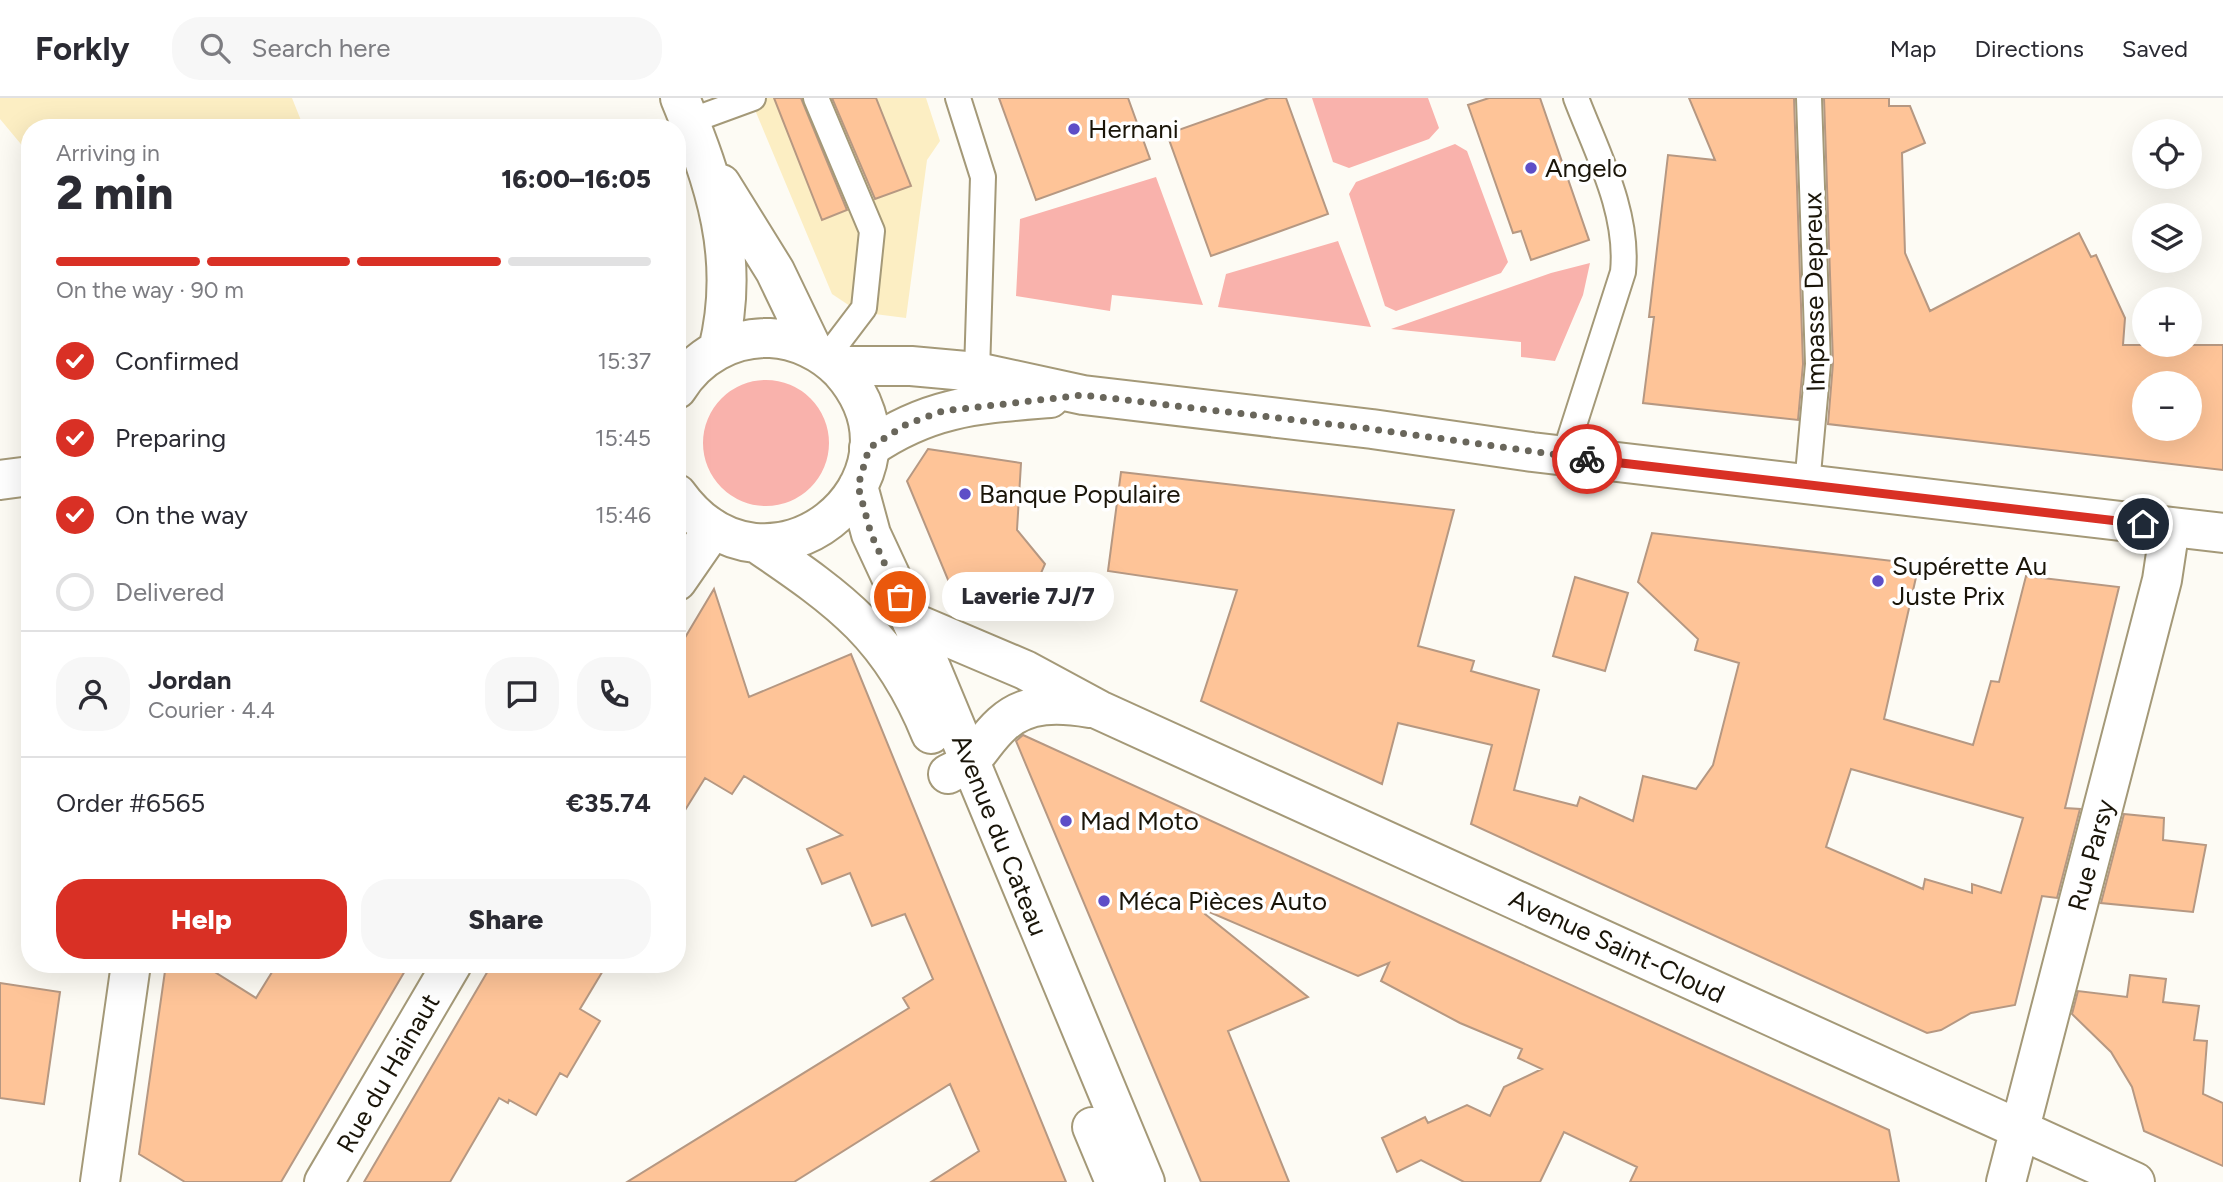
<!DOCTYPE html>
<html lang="en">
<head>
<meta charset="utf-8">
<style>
  :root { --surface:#fff; --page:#f7f7f7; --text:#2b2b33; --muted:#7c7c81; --line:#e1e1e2; --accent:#d93025 }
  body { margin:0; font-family:Figtree,sans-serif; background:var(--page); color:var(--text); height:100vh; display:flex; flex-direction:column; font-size:26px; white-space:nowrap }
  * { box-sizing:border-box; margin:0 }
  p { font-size:23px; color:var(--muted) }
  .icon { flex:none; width:38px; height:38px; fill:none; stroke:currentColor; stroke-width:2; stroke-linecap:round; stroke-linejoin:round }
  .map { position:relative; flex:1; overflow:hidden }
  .side { position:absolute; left:21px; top:21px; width:665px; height:854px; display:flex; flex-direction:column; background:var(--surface); border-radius:28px; box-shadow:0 7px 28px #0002 }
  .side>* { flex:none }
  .tools { position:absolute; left:2132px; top:21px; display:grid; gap:14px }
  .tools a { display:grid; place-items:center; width:70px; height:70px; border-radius:50%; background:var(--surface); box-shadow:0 7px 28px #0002; font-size:35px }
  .pin { position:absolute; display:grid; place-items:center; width:60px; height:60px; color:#fff; margin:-30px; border:4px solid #fff; border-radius:50%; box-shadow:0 2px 7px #0007 }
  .courier { position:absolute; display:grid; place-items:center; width:70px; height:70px; margin:-35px; border:5px solid #d93025; border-radius:50%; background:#fff; color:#222; box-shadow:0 2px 9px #0007 }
  .bubble { position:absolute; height:49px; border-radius:24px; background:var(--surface); box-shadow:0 7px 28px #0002; font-size:23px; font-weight:800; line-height:49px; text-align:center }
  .head em { font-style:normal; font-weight:800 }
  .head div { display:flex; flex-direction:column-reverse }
  .head { display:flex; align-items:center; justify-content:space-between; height:119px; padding:0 35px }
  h1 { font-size:46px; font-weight:800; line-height:52px }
  .bar { display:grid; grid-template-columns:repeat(4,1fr); gap:10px 7px; align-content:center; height:84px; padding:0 35px }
  .bar i { height:9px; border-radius:5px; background:var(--line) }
  .bar .on { background:var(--accent) }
  .bar p { grid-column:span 4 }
  .line { display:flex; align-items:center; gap:18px; padding:0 35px; border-top:2px solid var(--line) }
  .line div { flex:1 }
  .round { display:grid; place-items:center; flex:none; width:74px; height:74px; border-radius:28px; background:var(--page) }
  ol { padding:0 35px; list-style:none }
  li { display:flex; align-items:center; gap:21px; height:77px }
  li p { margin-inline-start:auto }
  li .icon { padding:7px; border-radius:50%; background:var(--accent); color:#fff; stroke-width:4 }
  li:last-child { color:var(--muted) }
  li i { width:38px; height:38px; border:4px solid var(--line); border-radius:50% }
  .primary-button { display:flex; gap:14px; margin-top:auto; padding:14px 35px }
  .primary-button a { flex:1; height:80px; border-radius:28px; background:var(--accent); color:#fff; font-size:28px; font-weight:800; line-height:80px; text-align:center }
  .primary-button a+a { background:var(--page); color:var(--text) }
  header { display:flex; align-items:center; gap:42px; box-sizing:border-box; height:98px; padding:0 35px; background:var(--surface); border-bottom:2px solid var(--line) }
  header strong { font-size:33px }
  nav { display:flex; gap:38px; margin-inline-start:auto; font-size:24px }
  .search { width:490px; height:63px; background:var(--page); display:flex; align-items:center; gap:18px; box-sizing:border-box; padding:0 24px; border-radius:28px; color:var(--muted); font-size:26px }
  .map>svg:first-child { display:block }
  .built { fill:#fceec3 }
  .green { fill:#f9b2ac }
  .building { fill:#fec498; stroke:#b69882; stroke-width:2; fill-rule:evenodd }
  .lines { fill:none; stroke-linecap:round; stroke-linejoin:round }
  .lane-casing { stroke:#a49978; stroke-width:28 }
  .street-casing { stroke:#a49978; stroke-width:42 }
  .secondary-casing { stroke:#a49978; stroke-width:42 }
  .lane { stroke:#fff; stroke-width:24 }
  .street { stroke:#fff; stroke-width:38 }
  .secondary { stroke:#fff; stroke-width:38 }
  .done { stroke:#69665b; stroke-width:7; stroke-dasharray:0 12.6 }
  .route { stroke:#d93025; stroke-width:9 }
  .poi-dot { fill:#5e4ec7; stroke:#fff; stroke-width:2.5 }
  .labels { text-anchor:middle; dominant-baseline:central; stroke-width:7; stroke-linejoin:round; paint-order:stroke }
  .poi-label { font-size:26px; fill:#1a1509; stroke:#fff; text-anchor:start }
  .street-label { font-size:26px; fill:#1a1509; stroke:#fff }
</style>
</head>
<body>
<header>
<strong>Forkly</strong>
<div class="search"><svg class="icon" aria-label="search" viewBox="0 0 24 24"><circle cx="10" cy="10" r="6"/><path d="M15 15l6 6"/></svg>Search here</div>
<nav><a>Map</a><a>Directions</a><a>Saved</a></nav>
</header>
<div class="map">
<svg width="2223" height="1084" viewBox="0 0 2223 1084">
  <rect width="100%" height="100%" fill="#fdfbf4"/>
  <path class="built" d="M 0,0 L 292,0 L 304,30 L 30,30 L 30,57 L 0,21 Z
    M 750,0 L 926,0 L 940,43 L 927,62 L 906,220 L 859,214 L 832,196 Z"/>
  <path class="green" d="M 1312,0 L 1428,0 L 1439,30 L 1429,41 L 1349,70 L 1333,64 Z
    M 1455,46 L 1467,53 L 1508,164 L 1501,175 L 1396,213 L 1385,208 L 1349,96 L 1356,84 Z
    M 1156,79 L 1203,207 L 1112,197 L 1110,213 L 1016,198 L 1020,121 Z
    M 1338,143 L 1371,229 L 1218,209 L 1226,176 Z
    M 1590,165 L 1583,197 L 1555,263 L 1521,259 L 1521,244 L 1391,231 L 1551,175 Z
    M703 345a63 63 0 1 1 126 0a63 63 0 1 1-126 0Z"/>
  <path class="building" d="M 774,0 L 801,0 L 847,112 L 822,122 Z
    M 832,0 L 876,0 L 911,88 L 875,101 Z
    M 999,0 L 1128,0 L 1150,61 L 1036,102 Z
    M 1269,0 L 1286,0 L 1328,116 L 1211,158 L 1167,36 Z
    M 1489,0 L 1540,0 L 1589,142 L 1531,162 L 1521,133 L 1513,135 L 1468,7 Z
    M 1689,0 L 1794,0 L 1803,266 L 1798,322 L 1643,305 L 1654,219 L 1649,219 L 1668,57 L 1715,62 Z
    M 1824,0 L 1889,0 L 1889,8 L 1910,8 L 1925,45 L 1902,55 L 1905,155 L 1930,213 L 2079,135 L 2091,159 L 2096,157 L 2125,220 L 2123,247 L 2223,247 L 2223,372 L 1828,326 L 1833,265 ZM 2144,285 L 2189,285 L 2189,331 L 2144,331 Z
    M 928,351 L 1021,365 L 1017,432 L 1045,466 L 1021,521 L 951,489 L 907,383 Z
    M 1121,374 L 1454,412 L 1418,548 L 1474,563 L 1471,573 L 1539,592 L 1514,692 L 1577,708 L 1580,699 L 1633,723 L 1643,678 L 1696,691 L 1713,667 L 1739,565 L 1695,552 L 1698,541 L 1638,484 L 1652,435 L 1919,466 L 1884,621 L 1973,647 L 1991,583 L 1999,584 L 2026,478 L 2119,489 L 2065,710 L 2080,711 L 2057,800 L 2042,798 L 2015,907 L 1971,915 L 1941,932 L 1927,935 L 1471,726 L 1492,647 L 1398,625 L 1382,686 L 1201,603 L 1237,492 L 1108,473 ZM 1851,671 L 2023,720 L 2001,795 L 1972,786 L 1972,795 L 1925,781 L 1923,791 L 1826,749 Z
    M 1575,479 L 1628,495 L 1605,573 L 1553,558 Z
    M 714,491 L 749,599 L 851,556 L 1066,1084 L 931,1084 L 979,1053 L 950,986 L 794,1084 L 627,1084 L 909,910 L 903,900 L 933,881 L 905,816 L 872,828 L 850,775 L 822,786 L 807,751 L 842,737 L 744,678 L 732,696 L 705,680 L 677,725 L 677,553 Z
    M 1023,637 L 1889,1032 L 1899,1084 L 1630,1084 L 1637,1069 L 1564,1034 L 1540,1084 L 1464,1084 L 1421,1062 L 1397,1074 L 1382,1040 L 1425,1019 L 1428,1025 L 1467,1007 L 1490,1018 L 1504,989 L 1542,971 L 1518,960 L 1522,951 L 1460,925 L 1381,883 L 1389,865 L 1358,878 L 1207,813 L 1205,816 L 1308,899 L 1228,933 L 1289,1084 L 1201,1084 L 1016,643 Z
    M 2124,716 L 2164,720 L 2163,742 L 2206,747 L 2193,814 L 2101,805 Z
    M 166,866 L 202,866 L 256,900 L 277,866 L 409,866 L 281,1084 L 185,1084 L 139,1056 Z
    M 492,866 L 607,866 L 580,911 L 600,923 L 567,979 L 560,975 L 536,1017 L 509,1002 L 508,1005 L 499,1000 L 450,1084 L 364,1084 Z
    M 2130,877 L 2166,881 L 2163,904 L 2199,908 L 2194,942 L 2207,943 L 2203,996 L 2223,1005 L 2223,1068 L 2144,1033 L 2132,989 L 2111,954 L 2072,916 L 2078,893 L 2127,899 Z
    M 0,885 L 60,894 L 44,1006 L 0,1000 Z"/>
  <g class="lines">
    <g class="lane-casing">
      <path id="lane" d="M 816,0 L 872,133 L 864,210 L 826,260
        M 958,0 L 983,79 L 977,274
        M 690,23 L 753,0
        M 1564,358 L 1623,174 C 1629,114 1597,55 1576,0
        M 1807,387 L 1818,266 L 1809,0"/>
    </g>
    <g class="street-casing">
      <path id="street" d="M 836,268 L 911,268 L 977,274 L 1083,297 L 1372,331 L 1532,354 L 2223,435
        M 869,350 C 930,308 978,306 1050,300
        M 677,483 L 713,431
        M 912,524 L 1025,572 L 1099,612 L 2135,1084
        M 948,676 C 982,660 978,648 1002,626 C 1027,603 1060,605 1090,610
        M 100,1084 L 131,866
        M 324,1084 L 452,866
        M 2006,1084 L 2162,482 L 2170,429"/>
    </g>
    <g class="secondary-casing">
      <path id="secondary" d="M 680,0 C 715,85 741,160 718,252
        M 721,86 L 775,173 L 813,252
        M 677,291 C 697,258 732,239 770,240 C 796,241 823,254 841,273 C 938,382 767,521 677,396
        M 0,382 L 30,378
        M 858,388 L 871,436 L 912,524 L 1145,1084
        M 758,446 C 842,503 891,538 931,636
        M 1092,1029 L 1115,1084"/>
    </g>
    <use href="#lane" class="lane"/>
    <use href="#street" class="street"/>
    <use href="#secondary" class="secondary"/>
  </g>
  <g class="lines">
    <path class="done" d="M 900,499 L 871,436 L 858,388 L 869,350 L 907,326 L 943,313 L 1083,297 L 1372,331 L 1587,361"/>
    <path class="route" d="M 1587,361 L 2143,426"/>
  </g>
  <g class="poi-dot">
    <circle cx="1074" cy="31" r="7"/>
    <circle cx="1531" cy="70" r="7"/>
    <circle cx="965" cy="396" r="7"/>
    <circle cx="1878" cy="483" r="7"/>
    <circle cx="1066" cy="723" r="7"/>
    <circle cx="1104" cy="803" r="7"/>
  </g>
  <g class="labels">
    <g class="poi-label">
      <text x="1088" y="31">Hernani</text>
      <text x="1545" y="70">Angelo</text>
      <text x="979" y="396">Banque Populaire</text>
      <text x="1892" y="468">Supérette Au<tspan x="1892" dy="30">Juste Prix</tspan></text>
      <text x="1080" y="723">Mad Moto</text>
      <text x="1118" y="803">Méca Pièces Auto</text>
    </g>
    <g class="street-label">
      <text transform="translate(1814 194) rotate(-91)">Impasse Depreux</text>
      <text transform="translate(1000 737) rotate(68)">Avenue du Cateau</text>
      <text transform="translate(2091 757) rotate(-75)">Rue Parsy</text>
      <text transform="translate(1617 848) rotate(25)">Avenue Saint-Cloud</text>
      <text transform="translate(388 975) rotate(-60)">Rue du Hainaut</text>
    </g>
  </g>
</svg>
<div class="tools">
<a><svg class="icon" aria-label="locate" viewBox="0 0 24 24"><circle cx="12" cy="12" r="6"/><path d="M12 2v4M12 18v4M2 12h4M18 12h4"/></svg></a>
<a><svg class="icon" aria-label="layers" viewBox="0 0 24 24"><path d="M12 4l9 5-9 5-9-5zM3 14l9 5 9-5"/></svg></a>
<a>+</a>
<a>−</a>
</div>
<div class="pin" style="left:900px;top:499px;background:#ea580c"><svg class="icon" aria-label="bag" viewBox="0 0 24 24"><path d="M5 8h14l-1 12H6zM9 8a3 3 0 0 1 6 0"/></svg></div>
<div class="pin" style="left:2143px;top:426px;background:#1f2937"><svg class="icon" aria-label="home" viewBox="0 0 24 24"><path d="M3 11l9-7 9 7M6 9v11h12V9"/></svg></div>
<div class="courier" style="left:1587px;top:361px"><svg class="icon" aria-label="bike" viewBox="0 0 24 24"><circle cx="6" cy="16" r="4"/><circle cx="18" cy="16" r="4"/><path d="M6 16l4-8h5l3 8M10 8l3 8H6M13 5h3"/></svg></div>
<div class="bubble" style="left:942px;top:474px;width:172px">Laverie 7J/7</div>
<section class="side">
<div class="head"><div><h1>2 min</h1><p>Arriving in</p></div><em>16:00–16:05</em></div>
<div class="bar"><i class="on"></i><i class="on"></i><i class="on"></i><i></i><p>On the way · 90 m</p></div>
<ol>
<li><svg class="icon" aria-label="check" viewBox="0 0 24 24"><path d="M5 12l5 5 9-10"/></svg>Confirmed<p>15:37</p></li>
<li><svg class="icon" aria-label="check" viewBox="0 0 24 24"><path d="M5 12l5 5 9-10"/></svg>Preparing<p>15:45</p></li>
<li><svg class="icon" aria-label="check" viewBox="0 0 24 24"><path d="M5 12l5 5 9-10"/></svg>On the way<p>15:46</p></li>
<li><i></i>Delivered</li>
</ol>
<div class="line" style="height:126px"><a class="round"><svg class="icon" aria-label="person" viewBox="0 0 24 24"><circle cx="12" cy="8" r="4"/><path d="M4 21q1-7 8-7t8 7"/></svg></a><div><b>Jordan</b><p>Courier · 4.4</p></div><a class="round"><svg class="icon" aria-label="chat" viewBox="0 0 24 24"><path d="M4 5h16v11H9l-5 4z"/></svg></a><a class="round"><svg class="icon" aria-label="phone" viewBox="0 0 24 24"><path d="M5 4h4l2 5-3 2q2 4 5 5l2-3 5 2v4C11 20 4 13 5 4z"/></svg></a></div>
<div class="line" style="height:91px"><div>Order #6565</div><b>€35.74</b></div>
<div class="primary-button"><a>Help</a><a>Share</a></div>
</section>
</div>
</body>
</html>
